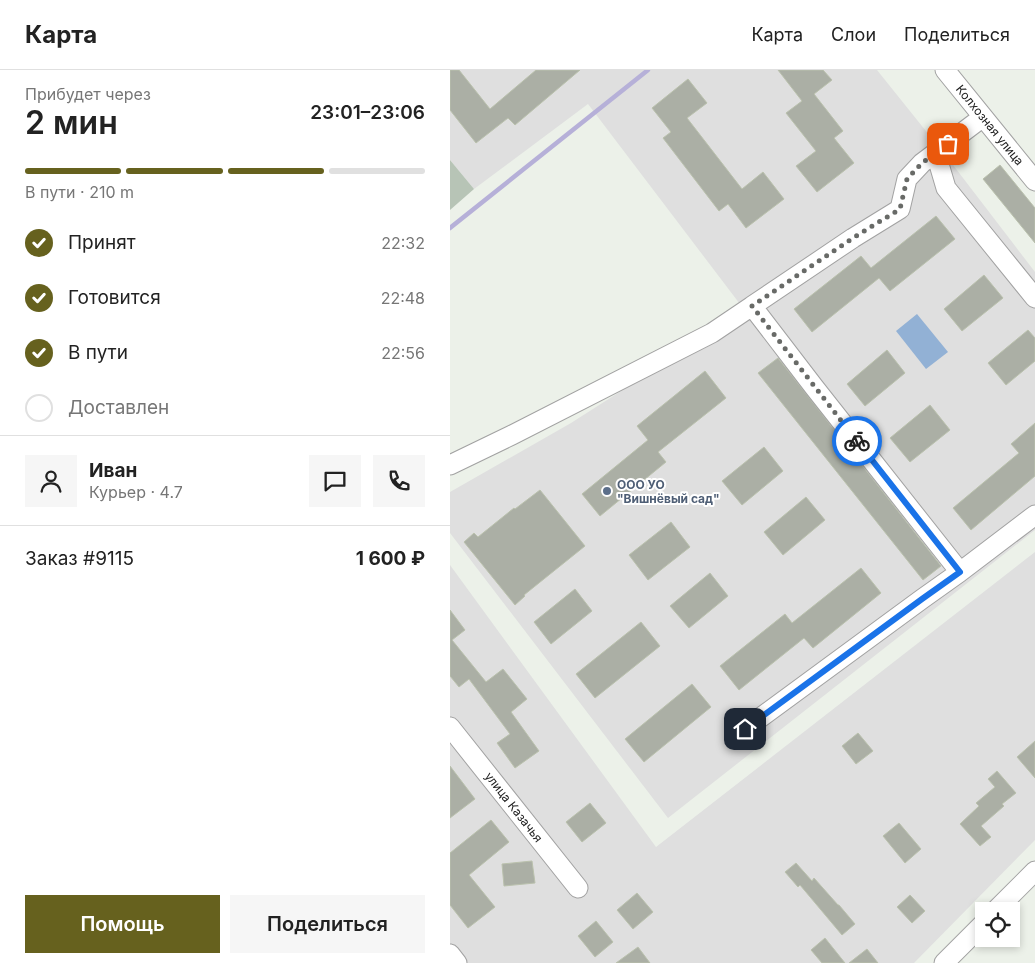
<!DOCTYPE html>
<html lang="ru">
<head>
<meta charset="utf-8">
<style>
  :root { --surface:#fff; --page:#f6f6f6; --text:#222; --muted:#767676; --line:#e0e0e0; --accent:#66611e }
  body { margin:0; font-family:Inter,sans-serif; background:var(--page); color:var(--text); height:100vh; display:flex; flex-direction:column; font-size:19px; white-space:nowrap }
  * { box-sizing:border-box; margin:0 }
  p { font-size:16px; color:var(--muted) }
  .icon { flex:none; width:28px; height:28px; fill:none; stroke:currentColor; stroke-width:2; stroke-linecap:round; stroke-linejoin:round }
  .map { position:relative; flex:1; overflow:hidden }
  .side { display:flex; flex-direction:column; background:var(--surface); width:450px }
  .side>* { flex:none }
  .buttons { position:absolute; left:525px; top:832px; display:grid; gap:10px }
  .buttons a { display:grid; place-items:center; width:45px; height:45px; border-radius:0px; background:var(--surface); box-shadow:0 2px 8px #0003; font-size:25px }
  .pin { position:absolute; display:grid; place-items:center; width:42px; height:42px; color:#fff; margin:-21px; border-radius:10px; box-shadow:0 2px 8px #0006 }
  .courier { position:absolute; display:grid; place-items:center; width:50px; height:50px; margin:-25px; border:4px solid #1a73e8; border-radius:50%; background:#fff; color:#222; box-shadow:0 1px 6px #0007 }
  .overview em { font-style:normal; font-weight:600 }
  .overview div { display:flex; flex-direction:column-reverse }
  .overview { display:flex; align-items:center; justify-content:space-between; height:85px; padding:0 25px }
  h1 { font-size:32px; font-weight:600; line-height:38px }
  .bar { display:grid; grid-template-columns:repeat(4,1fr); gap:8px 5px; align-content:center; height:60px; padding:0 25px }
  .bar i { height:6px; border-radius:4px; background:var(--line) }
  .bar .current { background:var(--accent) }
  .bar p { grid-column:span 4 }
  .line { display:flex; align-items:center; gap:12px; padding:0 25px; border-top:1px solid var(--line) }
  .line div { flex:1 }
  .round { display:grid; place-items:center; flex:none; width:52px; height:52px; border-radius:0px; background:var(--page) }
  ol { padding:0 25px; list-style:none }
  li { display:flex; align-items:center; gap:15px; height:55px }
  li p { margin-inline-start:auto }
  li .icon { padding:5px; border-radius:50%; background:var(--accent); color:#fff; stroke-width:4 }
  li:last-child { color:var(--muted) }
  li i { width:28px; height:28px; border:2px solid var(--line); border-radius:50% }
  .cta { display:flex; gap:10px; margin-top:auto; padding:10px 25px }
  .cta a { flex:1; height:58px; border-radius:0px; background:var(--accent); color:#fff; font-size:20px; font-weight:600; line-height:58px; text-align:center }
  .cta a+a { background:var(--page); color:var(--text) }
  header { display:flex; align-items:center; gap:30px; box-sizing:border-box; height:70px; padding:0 25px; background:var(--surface); border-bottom:1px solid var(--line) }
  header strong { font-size:24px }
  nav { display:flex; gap:28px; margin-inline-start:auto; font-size:18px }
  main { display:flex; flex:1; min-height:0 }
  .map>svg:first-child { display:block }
  .residential { fill:#dfdfdf }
  .construction { fill:#b7c4b6 }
  .pitch { fill:#92b1d5 }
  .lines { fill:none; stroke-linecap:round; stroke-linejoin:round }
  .stream { stroke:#b6b0d8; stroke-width:4.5 }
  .building { fill:#abafa5; stroke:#bac1ad }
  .minor-casing { stroke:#a2a2a2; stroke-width:21 }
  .minor { stroke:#fff; stroke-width:19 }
  .done { stroke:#686a67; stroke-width:5; stroke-dasharray:0 9 }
  .route { stroke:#1a73e8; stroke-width:6 }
  .service-dot { fill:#5c6f8a; stroke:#fff; stroke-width:2 }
  .labels { text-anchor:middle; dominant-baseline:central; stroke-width:4; stroke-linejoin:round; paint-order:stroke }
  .street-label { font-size:12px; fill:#212121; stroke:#fff }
  .service-label { font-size:12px; font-weight:bold; fill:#4e5e75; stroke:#fff; text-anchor:start }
</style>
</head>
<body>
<header>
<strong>Карта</strong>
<nav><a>Карта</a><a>Слои</a><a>Поделиться</a></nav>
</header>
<main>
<section class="side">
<div class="overview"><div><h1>2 мин</h1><p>Прибудет через</p></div><em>23:01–23:06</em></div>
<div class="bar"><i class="current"></i><i class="current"></i><i class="current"></i><i></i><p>В пути · 210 m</p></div>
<ol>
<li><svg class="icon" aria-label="check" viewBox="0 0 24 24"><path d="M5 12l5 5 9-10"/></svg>Принят<p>22:32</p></li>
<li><svg class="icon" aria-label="check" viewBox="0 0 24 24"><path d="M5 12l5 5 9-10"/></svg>Готовится<p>22:48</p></li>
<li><svg class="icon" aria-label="check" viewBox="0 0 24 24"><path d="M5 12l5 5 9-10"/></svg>В пути<p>22:56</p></li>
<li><i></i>Доставлен</li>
</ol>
<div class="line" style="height:90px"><a class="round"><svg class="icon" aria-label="person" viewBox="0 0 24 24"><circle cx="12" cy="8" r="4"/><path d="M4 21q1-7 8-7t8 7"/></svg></a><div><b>Иван</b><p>Курьер · 4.7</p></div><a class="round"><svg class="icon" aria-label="chat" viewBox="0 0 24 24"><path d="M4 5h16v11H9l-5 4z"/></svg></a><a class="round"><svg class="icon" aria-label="phone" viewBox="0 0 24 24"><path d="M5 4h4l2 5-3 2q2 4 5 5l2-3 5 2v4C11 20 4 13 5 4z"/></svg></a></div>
<div class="line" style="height:65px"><div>Заказ #9115</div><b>1 600 ₽</b></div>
<div class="cta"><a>Помощь</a><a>Поделиться</a></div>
</section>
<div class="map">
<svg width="585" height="893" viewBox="0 0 585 893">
  <rect width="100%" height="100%" fill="#ecf1e9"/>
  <path class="residential" d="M 0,0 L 427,0 L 500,91 L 585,202 L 585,460 L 218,748 L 0,463 L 0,422 L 121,353 L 262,263 L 299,246 L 138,34 L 24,119 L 0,90 Z
    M 585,482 L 585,770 L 464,893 L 0,893 L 0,495 L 206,777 Z"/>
  <path class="construction" d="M 0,90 L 24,119 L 0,140 Z"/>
  <path class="pitch" d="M 467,244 L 498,282 L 476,299 L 446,261 Z"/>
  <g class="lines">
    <path class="stream" d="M 0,158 L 198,0"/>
  </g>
  <path class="building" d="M 0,0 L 9,0 L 40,39 L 86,0 L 130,0 L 65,55 L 58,48 L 26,73 L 0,40 Z
    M 328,0 L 373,0 L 382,10 L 364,24 L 393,61 L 384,68 L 404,93 L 367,122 L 346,96 L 366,81 L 336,43 L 352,31 Z
    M 238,9 L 257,33 L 237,48 L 292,119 L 313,102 L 334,129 L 296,158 L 278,134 L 269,141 L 213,68 L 221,62 L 202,38 Z
    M 550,95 L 585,138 L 585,173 L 533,109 Z
    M 486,146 L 505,169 L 440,221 L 429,208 L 362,262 L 344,239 L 411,186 L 421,198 Z
    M 534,205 L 553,228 L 512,261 L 494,239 Z
    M 578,260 L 585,268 L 585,291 L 556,315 L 538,293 Z
    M 437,280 L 455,303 L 415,336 L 397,314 Z
    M 328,288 L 491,496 L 473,510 L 308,303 Z
    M 255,301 L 276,328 L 208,382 L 216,392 L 150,446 L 132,424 L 198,370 L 187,356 Z
    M 480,335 L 500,360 L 460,392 L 440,368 Z
    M 585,353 L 585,406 L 521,460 L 503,438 L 569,383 L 561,374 Z
    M 314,377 L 333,401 L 292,435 L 272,411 Z
    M 90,420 L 135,476 L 74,525 L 75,526 L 65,535 L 14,472 L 24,463 L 28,467 L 64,438 L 65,439 Z
    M 356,427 L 375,450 L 333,485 L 314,462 Z
    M 221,452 L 240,477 L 198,510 L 179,485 Z
    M 411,498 L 431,523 L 363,578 L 354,568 L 289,620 L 270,596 L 335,544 L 342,553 Z
    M 260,503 L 278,526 L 239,558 L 220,536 Z
    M 125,519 L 142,541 L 101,574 L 84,552 Z
    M 0,540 L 15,560 L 2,570 L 36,612 L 53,599 L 77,629 L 61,642 L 89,681 L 65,698 L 47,673 L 60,664 L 19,609 L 9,617 L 0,606 Z
    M 191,552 L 210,576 L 145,628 L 126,604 Z
    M 242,614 L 261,637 L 194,692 L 175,669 Z
    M 408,663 L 423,681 L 406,694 L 392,676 Z
    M 585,671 L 585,708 L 567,687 Z
    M 0,696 L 25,729 L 0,748 Z
    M 547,701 L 566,723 L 552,734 L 554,736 L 531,756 L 541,767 L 530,776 L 510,754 L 529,736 L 526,733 L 545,717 L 538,709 Z
    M 140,733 L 156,753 L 132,772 L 116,752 Z
    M 41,750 L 59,772 L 19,805 L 45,837 L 18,858 L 0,835 L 0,783 Z
    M 449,753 L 471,779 L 455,793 L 433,766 Z
    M 82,791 L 85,813 L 54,816 L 52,794 Z
    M 346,793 L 362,811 L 364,808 L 388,835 L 389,835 L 405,854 L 392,865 L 350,815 L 348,817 L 335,802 Z
    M 187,823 L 203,842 L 183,859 L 167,840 Z
    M 460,825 L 475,841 L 462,853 L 447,837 Z
    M 146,851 L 163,872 L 145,887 L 128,866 Z
    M 375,868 L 395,893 L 372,893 L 361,880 Z
    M 188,877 L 200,893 L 166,893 Z
    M 417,879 L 428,893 L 399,893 Z"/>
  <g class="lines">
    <g class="minor-casing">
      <path id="minor" d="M 495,0 L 585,111
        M 533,47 L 472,93 L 457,109 L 450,139 L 403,168 L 302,236 L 364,317 L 510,502 L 585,445
        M 486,84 L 496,118 L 585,228
        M 0,395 L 62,365 L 262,263 L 302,236
        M 0,657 L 128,818
        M 295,659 L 472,529 L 510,502
        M 545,841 L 585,801
        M 0,884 L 7,893
        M 494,893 L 534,853"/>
    </g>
    <use href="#minor" class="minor"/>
  </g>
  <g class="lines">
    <path class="done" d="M 407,371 L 302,236 L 403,168 L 450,139 L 457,109 L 472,93 L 498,74"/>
    <path class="route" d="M 295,659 L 472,529 L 510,502 L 407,371"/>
  </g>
  <circle class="service-dot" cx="157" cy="421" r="5"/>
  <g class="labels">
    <g class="street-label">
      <text transform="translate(540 55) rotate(51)">Колхозная улица</text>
      <text transform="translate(64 737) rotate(52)">улица Казачья</text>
    </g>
    <g class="service-label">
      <text x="167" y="414">ООО УО<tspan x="167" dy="14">"Вишнёвый сад"</tspan></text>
    </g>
  </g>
</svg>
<div class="buttons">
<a><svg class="icon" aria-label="locate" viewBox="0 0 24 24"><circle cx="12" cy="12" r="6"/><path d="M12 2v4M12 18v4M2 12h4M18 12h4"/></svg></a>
</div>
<div class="pin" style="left:498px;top:74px;background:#ea580c"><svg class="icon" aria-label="bag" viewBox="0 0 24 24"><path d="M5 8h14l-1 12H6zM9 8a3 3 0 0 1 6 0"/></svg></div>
<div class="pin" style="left:295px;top:659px;background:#1f2937"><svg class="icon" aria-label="home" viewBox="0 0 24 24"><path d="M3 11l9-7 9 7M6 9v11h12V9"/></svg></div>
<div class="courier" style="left:407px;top:371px"><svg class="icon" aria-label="bike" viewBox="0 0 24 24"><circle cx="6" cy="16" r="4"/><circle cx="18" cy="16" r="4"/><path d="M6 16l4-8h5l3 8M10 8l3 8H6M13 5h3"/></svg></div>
</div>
</main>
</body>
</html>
